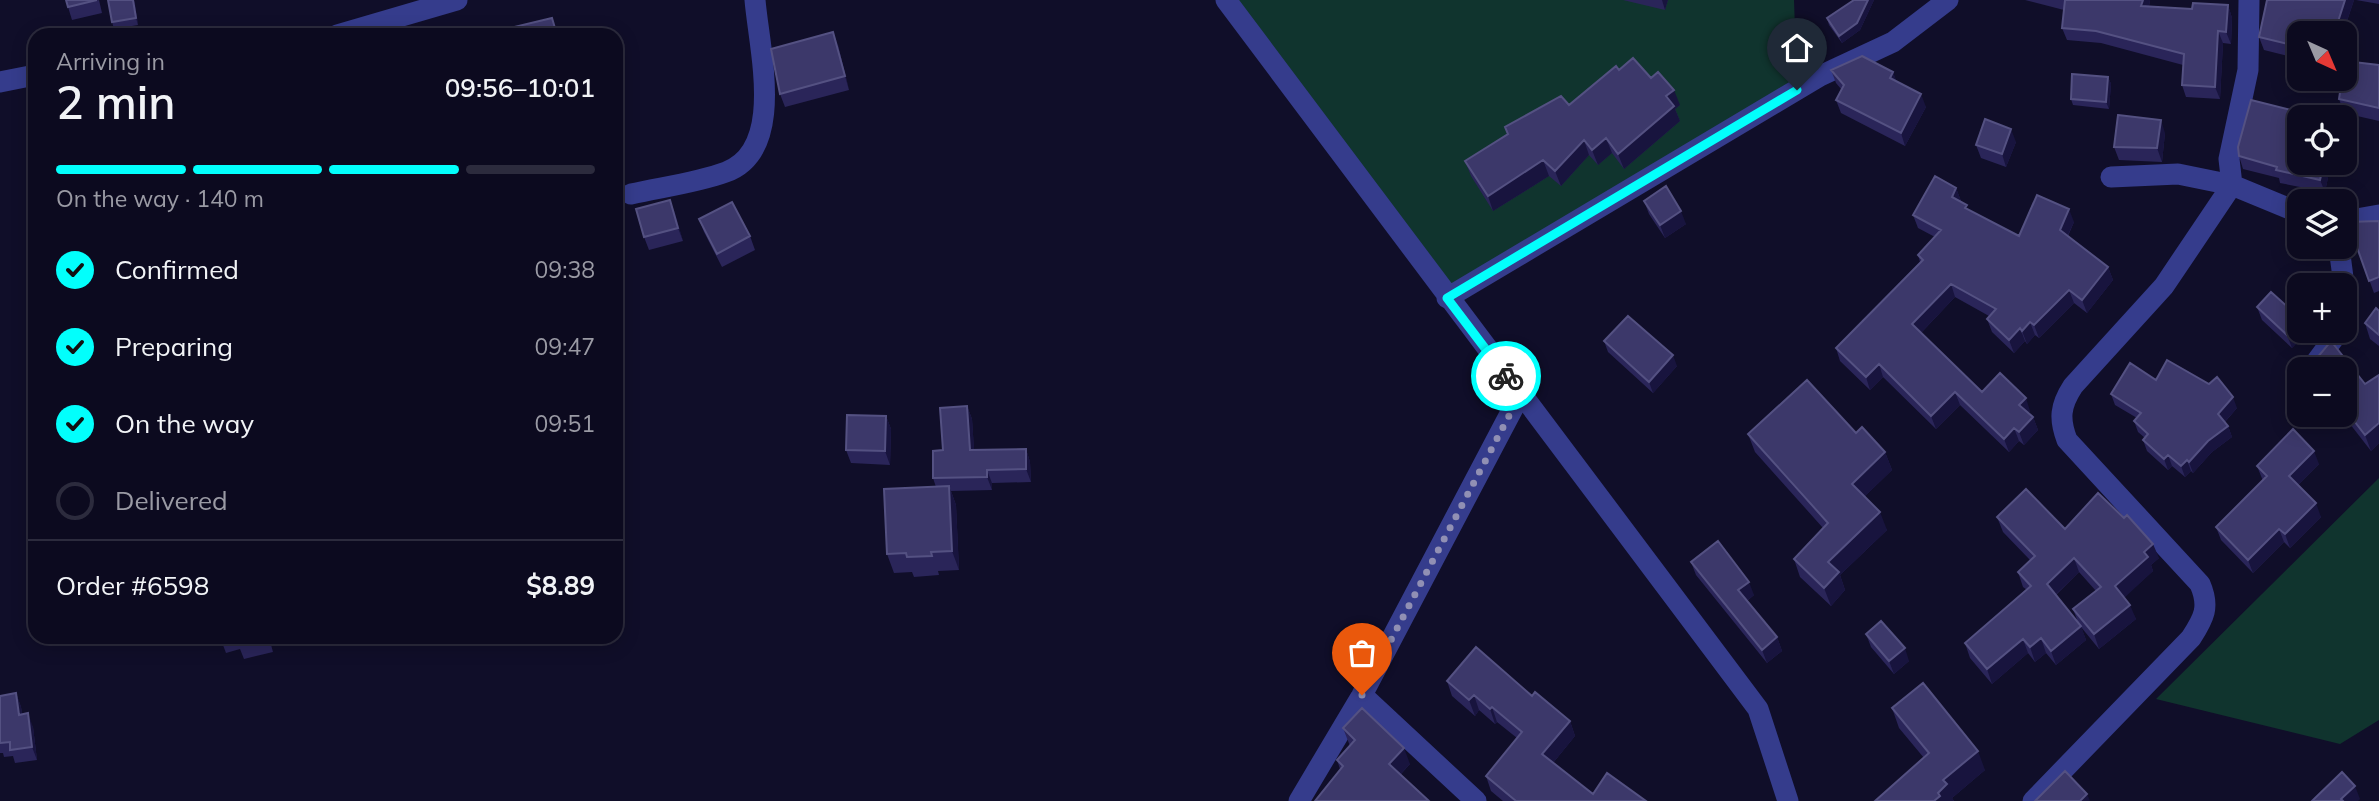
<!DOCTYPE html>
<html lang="en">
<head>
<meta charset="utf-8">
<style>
  :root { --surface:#0c0a1f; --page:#151328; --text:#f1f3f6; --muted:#9a9aa4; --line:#2c2b3d; --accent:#02fffc }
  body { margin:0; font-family:Mulish,sans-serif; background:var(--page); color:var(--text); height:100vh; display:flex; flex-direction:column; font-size:26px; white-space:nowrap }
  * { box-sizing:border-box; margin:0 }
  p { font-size:23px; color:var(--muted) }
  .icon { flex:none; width:38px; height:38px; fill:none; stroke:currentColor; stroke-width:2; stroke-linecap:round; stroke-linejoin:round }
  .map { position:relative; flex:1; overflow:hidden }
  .panel { position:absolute; left:28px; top:28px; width:595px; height:616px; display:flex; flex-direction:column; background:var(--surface); border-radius:21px; box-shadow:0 4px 18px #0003,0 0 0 2px var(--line) }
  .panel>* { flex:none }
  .needle { width:46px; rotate:136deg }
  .fabs { position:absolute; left:2287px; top:21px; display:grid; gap:14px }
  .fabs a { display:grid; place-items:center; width:70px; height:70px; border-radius:14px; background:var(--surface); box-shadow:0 4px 18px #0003,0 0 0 2px var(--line); font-size:35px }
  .pin { position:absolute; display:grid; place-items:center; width:60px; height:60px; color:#fff; margin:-72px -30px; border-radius:50% 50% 50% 0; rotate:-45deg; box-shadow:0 0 7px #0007 }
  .pin .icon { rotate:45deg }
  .courier { position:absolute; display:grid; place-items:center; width:70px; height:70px; margin:-35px; border:5px solid #02fffc; border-radius:50%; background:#fff; color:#222; box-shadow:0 2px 9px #0007 }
  .overview em { font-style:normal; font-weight:600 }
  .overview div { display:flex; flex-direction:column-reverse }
  .overview { display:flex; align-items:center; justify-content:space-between; height:119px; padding:0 28px }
  h1 { font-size:46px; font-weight:600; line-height:52px }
  .bar { display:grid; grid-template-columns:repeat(4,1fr); gap:10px 7px; align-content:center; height:84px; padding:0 28px }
  .bar i { height:9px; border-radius:5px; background:var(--line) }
  .bar .current { background:var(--accent) }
  .bar p { grid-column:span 4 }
  .line { display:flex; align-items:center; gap:18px; padding:0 28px; border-top:2px solid var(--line) }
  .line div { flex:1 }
  ol { padding:0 28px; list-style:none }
  li { display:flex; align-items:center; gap:21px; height:77px }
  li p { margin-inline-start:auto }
  li .icon { padding:7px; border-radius:50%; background:var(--accent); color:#111; stroke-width:4 }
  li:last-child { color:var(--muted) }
  li i { width:38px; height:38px; border:4px solid var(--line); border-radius:50% }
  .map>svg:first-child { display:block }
  .green { fill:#10342e }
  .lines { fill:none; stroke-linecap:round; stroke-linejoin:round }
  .street { stroke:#353c8c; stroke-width:21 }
  .wall { fill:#2a2559; fill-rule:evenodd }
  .shaded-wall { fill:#18143e }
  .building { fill:#3c386a; stroke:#545182; stroke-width:2 }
  .done { stroke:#9190b4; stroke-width:7; stroke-dasharray:0 12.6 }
  .route { stroke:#02fffc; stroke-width:9 }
</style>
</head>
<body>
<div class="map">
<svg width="2379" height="801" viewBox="0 0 2379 801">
  <rect width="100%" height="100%" fill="#100e29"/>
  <path class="green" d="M 1217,0 L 1794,0 L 1797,87 L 1438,295 Z
    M 2379,478 L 2379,720 L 2340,744 L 2156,699 Z"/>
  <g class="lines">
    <path class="street" d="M 1226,0 L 1758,709 L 1788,801
      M 2249,0 L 2248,70 L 2229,159 L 2232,185 L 2300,213
      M 337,35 L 457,0
      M 0,82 L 35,75
      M 631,194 C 662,187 696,183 726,172 C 786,150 759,49 755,0
      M 2345,221 L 2379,215
      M 2339,247 L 2344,285
      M 2345,288 L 2345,315
      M 1447,298 L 1820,76 L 1893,42 L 1948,0
      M 2311,369 L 2339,331
      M 1362,695 L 1476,801
      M 1299,801 L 1362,695 L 1520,395
      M 2033,801 L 2191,638 C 2204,618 2210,607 2200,584 L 2067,440 C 2059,419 2060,406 2073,386 L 2164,286 L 2232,185 L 2178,174 L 2111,177"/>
  </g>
  <path class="wall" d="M 99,0 L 102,13 L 72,20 L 68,7 Z
    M 108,0 L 134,0 L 138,25 L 114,29 L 112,22 Z
    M 1623,0 L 1668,0 L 1665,10 Z
    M 1854,0 L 1874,0 L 1860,30 L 1842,43 L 1829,25 L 1827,18 Z
    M 2025,0 L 2150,0 L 2149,7 L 2192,9 L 2228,5 L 2232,18 L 2231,44 L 2223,43 L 2220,99 L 2186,97 L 2182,85 L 2183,65 L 2101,43 L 2067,40 L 2062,28 L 2064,10 Z
    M 2267,0 L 2354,0 L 2343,33 L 2300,33 L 2300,59 L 2264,50 L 2259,37 Z
    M 2356,0 L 2379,0 L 2379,4 Z
    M 2345,35 L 2349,47 L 2345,61 L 2379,65 L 2379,121 L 2344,113 L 2339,99 L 2345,79 Z
    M 838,45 L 849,90 L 785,107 L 780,94 Z
    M 1619,70 L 1651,78 L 1680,105 L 1675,109 L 1680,121 L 1624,169 L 1612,153 L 1598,165 L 1589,155 L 1561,186 L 1549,176 L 1493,211 L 1471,176 L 1465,161 L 1507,134 L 1505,127 L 1569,105 Z
    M 1831,70 L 1893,72 L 1896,82 L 1926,107 L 1905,146 L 1841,113 L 1836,100 L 1841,89 L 1836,83 Z
    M 2108,77 L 2111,84 L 2109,109 L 2073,105 L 2071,99 Z
    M 2165,133 L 2162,162 L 2119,160 L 2114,147 Z
    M 2016,142 L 2006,167 L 1981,158 L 1976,145 Z
    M 2239,156 L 2300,163 L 2331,163 L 2325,192 L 2280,183 L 2279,178 L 2243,169 Z
    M 1956,188 L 1961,201 L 1969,210 L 2019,236 L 2074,222 L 2068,236 L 2108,267 L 2113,280 L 2087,313 L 2074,303 L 2039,338 L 2035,335 L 2027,344 L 2025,341 L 2014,353 L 1992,332 L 1987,319 L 1989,316 L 1955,297 L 1921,333 L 1982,392 L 2030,411 L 2028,413 L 2033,417 L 2038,430 L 2024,445 L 2019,441 L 2009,452 L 1960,405 L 1936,429 L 1883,377 L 1870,390 L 1840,361 L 1836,348 L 1920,262 L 1918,255 L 1935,237 L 1918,228 L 1913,215 Z
    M 670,200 L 683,241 L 649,250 L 644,237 Z
    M 1644,201 L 1686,224 L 1665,238 L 1649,214 Z
    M 699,219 L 750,236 L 755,250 L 722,267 L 704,232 Z
    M 2379,221 L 2379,291 L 2374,293 L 2348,222 Z
    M 2257,307 L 2306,333 L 2292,348 L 2262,320 Z
    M 2379,311 L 2379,346 L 2370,339 L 2365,323 Z
    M 1604,341 L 1677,366 L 1653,393 L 1608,352 Z
    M 2331,341 L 2365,384 L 2379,375 L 2379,443 L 2371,451 L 2343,415 L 2345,415 L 2345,369 L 2312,369 L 2311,365 Z
    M 2156,380 L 2237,408 L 2225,422 L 2228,426 L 2232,437 L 2212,452 L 2193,473 L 2191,471 L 2185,477 L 2172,466 L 2168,470 L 2147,451 L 2143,440 L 2145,438 L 2138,432 L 2134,421 L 2137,418 L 2115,405 L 2111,394 Z
    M 967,406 L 972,419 L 974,450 L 1026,449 L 1030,462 L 1031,482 L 992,483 L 992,490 L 951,491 L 956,505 L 959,570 L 938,571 L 939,575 L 914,577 L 912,572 L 894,573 L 887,554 L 936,487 L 933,478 L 943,450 Z
    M 886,416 L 891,429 L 890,465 L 851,463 L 846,450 Z
    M 1856,433 L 1885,452 L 1892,470 L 1865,496 L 1887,530 L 1840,575 L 1845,590 L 1831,606 L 1800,577 L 1794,559 L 1823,528 L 1755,452 L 1748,434 Z
    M 2319,464 L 2298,485 L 2321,517 L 2290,548 L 2284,542 L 2253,573 L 2221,540 L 2216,527 L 2263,481 L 2257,466 Z
    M 1997,517 L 2065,529 L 2159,558 L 2151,565 L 2153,571 L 2124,597 L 2136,619 L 2099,649 L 2081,627 L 2086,640 L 2056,665 L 2046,653 L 2035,662 L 2028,653 L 1992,684 L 1970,658 L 1965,643 L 2027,590 L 2023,587 L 2018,572 L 2030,560 L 2003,532 ZM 2079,572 L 2096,591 L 2073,609 L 2078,622 L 2056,595 Z
    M 1691,562 L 1754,595 L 1747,601 L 1777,637 L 1782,651 L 1767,663 L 1696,575 Z
    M 1866,634 L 1909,661 L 1894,674 L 1871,647 Z
    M 220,637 L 284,637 L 270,641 L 273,652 L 244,659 L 240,649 L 226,653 Z
    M 1447,681 L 1532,696 L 1570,721 L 1575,736 L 1553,763 L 1593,794 L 1646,801 L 1503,801 L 1491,791 L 1486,776 L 1517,738 L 1497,722 L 1495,724 L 1479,710 L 1475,716 L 1452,696 Z
    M 16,693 L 21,707 L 22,714 L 33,727 L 37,760 L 15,763 L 13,756 L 4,757 L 3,753 L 0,753 L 0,696 Z
    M 1892,708 L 1985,770 L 1952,798 L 1954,801 L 1875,801 L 1924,758 L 1899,728 Z
    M 1343,728 L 1410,764 L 1401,774 L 1340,769 L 1337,760 L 1350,746 Z"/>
  <path class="shaded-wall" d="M 133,0 L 135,3 L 138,25 L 136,18 Z
    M 1662,0 L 1668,0 L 1665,10 Z
    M 1868,0 L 1874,0 L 1860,30 L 1842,43 L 1839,36 Z
    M 2143,0 L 2150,0 L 2146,19 L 2141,6 Z
    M 2345,0 L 2354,0 L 2343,33 L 2335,31 Z
    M 2228,5 L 2232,18 L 2231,44 L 2226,32 Z
    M 2218,31 L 2223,43 L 2220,99 L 2215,87 Z
    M 833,32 L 838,45 L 849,90 L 845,76 Z
    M 2345,35 L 2349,47 L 2345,62 Z
    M 1893,72 L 1898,85 L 1890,78 Z
    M 2108,77 L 2111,84 L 2109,109 L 2106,102 Z
    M 1674,90 L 1680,105 L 1675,109 L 1680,121 L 1624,169 L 1618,154 L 1666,96 Z
    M 1921,94 L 1926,107 L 1905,146 L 1901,133 Z
    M 2161,120 L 2165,133 L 2162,162 L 2157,148 Z
    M 2011,129 L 2016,142 L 2006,167 L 2002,154 Z
    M 1606,138 L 1612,153 L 1598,165 L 1592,150 Z
    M 1584,140 L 1589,155 L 1561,186 L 1555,171 Z
    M 1543,160 L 1549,176 L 1493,211 L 1488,196 Z
    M 2324,163 L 2331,163 L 2325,192 L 2320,180 Z
    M 1956,188 L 1961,201 L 1952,197 Z
    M 670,200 L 675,213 L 683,241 L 678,228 Z
    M 2069,209 L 2074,222 L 2064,243 L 2060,230 Z
    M 1681,211 L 1686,224 L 1665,238 L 1660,225 Z
    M 2108,267 L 2113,280 L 2087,313 L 2082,300 Z
    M 1951,284 L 1955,297 L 1917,337 L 1912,324 Z
    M 2069,290 L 2074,303 L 2039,338 L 2034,325 Z
    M 2030,322 L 2035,335 L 2027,344 L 2022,331 Z
    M 2300,322 L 2300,331 L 2305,331 L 2306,333 L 2292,348 L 2287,335 Z
    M 2020,328 L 2025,341 L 2014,353 L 2009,340 Z
    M 1673,355 L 1677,366 L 1653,393 L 1649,382 Z
    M 1879,364 L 1883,377 L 1870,390 L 1866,377 Z
    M 1955,392 L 1960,405 L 1936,429 L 1931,416 Z
    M 2233,397 L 2237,408 L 2222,425 L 2218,414 Z
    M 2026,398 L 2030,411 L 2024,418 L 2019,405 Z
    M 967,406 L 972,419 L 975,463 L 970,450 Z
    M 886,416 L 891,429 L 890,465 L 885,451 Z
    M 2033,417 L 2038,430 L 2024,445 L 2019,432 Z
    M 2379,423 L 2379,443 L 2371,451 L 2365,435 Z
    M 2228,426 L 2232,437 L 2212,452 L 2193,473 L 2189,462 L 2208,441 Z
    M 2014,428 L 2019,441 L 2009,452 L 2004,439 Z
    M 1026,449 L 1030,462 L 1031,482 L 1026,469 Z
    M 2314,451 L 2319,464 L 2294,489 L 2289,476 Z
    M 1885,452 L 1892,470 L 1859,502 L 1852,484 Z
    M 2168,455 L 2172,466 L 2168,470 L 2164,459 Z
    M 2187,460 L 2191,471 L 2185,477 L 2181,466 Z
    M 987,470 L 992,483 L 992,490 L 987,477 Z
    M 949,486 L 956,505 L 959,570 L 952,551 Z
    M 2316,503 L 2321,517 L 2290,548 L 2285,534 Z
    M 1880,512 L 1887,530 L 1840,575 L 1845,590 L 1831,606 L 1824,588 L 1828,562 Z
    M 2279,529 L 2284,542 L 2253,573 L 2248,560 Z
    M 2153,544 L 2159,558 L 2151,565 L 2153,571 L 2121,601 L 2115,586 L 2144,552 Z
    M 2074,558 L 2079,572 L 2052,598 L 2047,584 Z
    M 1749,582 L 1754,595 L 1743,604 L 1738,590 Z
    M 2130,605 L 2136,619 L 2099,649 L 2094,634 Z
    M 2081,626 L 2086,640 L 2056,665 L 2051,651 Z
    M 1777,637 L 1782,651 L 1767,663 L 1762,650 Z
    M 2041,638 L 2046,653 L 2035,662 L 2030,647 Z
    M 2023,639 L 2028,653 L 1992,684 L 1987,669 Z
    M 1905,648 L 1909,661 L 1894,674 L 1889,661 Z
    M 16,693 L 21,707 L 24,728 L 19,715 Z
    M 1474,695 L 1479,710 L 1475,716 L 1469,700 Z
    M 1492,707 L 1497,722 L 1495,724 L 1490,709 Z
    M 28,713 L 33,727 L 37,760 L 32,747 Z
    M 1570,721 L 1575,736 L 1548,769 L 1542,754 Z
    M 1404,748 L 1410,764 L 1395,780 L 1389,764 Z
    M 1978,751 L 1985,770 L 1952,798 L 1954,801 L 1934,801 L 1943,780 Z
    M 2355,786 L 2360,799 L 2358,801 L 2342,801 L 2341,799 Z
    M 2087,794 L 2090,801 L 2080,801 Z"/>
  <path class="building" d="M 66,0 L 97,0 L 68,7 Z
    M 108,0 L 133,0 L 136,18 L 112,22 Z
    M 1854,0 L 1868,0 L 1857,23 L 1839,36 L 1827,18 Z
    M 2065,0 L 2143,0 L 2141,6 L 2192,9 L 2193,3 L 2228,5 L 2226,32 L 2218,31 L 2215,87 L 2182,85 L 2184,54 L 2096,31 L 2062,28 Z
    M 2267,0 L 2345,0 L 2335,31 L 2344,33 L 2300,33 L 2300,47 L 2259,37 Z
    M 552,18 L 557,35 L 489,35 L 489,33 Z
    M 833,32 L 845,76 L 780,94 L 771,49 Z
    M 1862,56 L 1893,72 L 1890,78 L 1921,94 L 1901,133 L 1836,100 L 1844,85 L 1831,70 Z
    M 1633,58 L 1651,78 L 1658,72 L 1674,90 L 1666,96 L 1674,106 L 1618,154 L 1606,138 L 1592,150 L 1584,140 L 1555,171 L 1543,160 L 1488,196 L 1465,161 L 1508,134 L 1505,127 L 1561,96 L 1569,105 L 1616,66 L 1619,70 Z
    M 2345,61 L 2379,65 L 2379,108 L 2339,99 L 2342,79 L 2345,79 Z
    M 2072,74 L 2108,77 L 2106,102 L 2071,99 Z
    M 2251,100 L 2319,117 L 2300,117 L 2300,163 L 2324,163 L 2320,180 L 2276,170 L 2277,167 L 2239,156 L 2238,147 Z
    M 2118,115 L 2161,120 L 2157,148 L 2114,147 Z
    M 1985,119 L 2011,129 L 2002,154 L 1976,145 Z
    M 1935,176 L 1956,188 L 1952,197 L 1967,205 L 1965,208 L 2019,236 L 2037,195 L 2069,209 L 2060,230 L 2108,267 L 2082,300 L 2069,290 L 2034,325 L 2030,322 L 2022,331 L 2020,328 L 2009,340 L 1987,319 L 1996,309 L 1951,284 L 1912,324 L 1982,392 L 2000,373 L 2026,398 L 2019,405 L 2033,417 L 2019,432 L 2014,428 L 2004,439 L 1955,392 L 1931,416 L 1879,364 L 1866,377 L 1836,348 L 1923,260 L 1918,255 L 1941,230 L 1913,215 Z
    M 1666,186 L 1681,211 L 1660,225 L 1644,201 Z
    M 670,200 L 678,228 L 644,237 L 636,209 Z
    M 732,202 L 750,236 L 717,254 L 699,219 Z
    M 2379,221 L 2379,277 L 2369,281 L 2348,222 Z
    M 2271,292 L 2300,318 L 2300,322 L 2287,335 L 2257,307 Z
    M 2376,308 L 2379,311 L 2379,335 L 2365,323 Z
    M 1628,316 L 1673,355 L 1649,382 L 1604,341 Z
    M 2331,341 L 2365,384 L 2379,375 L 2379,423 L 2365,435 L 2345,409 L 2345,369 L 2314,369 L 2311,365 Z
    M 2167,360 L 2209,384 L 2217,377 L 2233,397 L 2218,414 L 2228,426 L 2208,441 L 2189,462 L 2187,460 L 2181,466 L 2168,455 L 2164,459 L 2143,440 L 2148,434 L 2134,421 L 2141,413 L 2111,394 L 2130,363 L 2156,380 Z
    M 1807,380 L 1856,433 L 1862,427 L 1885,452 L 1852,484 L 1880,512 L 1828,562 L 1839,572 L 1824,588 L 1794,559 L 1828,523 L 1748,434 Z
    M 967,406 L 970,450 L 1026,449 L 1026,469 L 987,470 L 987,477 L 933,478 L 933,451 L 943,450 L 940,408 Z
    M 847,415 L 886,416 L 885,451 L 846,450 Z
    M 2293,429 L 2314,451 L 2289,476 L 2316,503 L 2285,534 L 2279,529 L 2248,560 L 2216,527 L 2267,476 L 2257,466 Z
    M 949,486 L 952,551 L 931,552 L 932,556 L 907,557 L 906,553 L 887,554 L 884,489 Z
    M 2026,489 L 2065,529 L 2098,493 L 2124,518 L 2127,515 L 2153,544 L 2144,552 L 2148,557 L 2115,586 L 2130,605 L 2094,634 L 2073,609 L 2101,587 L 2074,558 L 2047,584 L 2081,626 L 2051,651 L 2041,638 L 2030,647 L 2023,639 L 1987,669 L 1965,643 L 2031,586 L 2018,572 L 2035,556 L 1997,517 Z
    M 1718,541 L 1749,582 L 1738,590 L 1777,637 L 1762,650 L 1691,562 Z
    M 1881,621 L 1905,648 L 1889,661 L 1866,634 Z
    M 236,637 L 248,637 L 237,640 Z
    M 1476,647 L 1532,696 L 1535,692 L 1570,721 L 1542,754 L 1593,794 L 1607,773 L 1646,801 L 1516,801 L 1486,776 L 1522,732 L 1492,707 L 1490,709 L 1474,695 L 1469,700 L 1447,681 Z
    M 1923,683 L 1978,751 L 1943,780 L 1947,784 L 1938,793 L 1940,796 L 1934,801 L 1875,801 L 1929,753 L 1892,708 Z
    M 16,693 L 19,715 L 28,713 L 32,747 L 10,750 L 10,742 L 0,743 L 0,696 Z
    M 1362,708 L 1404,748 L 1389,764 L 1429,801 L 1315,801 L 1343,766 L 1337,760 L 1355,740 L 1343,728 Z
    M 2065,771 L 2087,794 L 2080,801 L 2035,801 Z
    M 2342,772 L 2355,786 L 2341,799 L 2343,801 L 2312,801 Z"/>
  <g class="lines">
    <path class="done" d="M 1362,695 L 1520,395 L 1506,376"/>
    <path class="route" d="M 1506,376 L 1447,298 L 1797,90"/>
  </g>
</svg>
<div class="fabs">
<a><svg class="needle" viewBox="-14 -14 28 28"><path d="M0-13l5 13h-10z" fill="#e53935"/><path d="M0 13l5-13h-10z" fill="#9a9aa4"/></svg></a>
<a><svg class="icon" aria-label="locate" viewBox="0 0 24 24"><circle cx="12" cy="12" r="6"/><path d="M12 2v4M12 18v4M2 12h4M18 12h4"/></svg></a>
<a><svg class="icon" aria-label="layers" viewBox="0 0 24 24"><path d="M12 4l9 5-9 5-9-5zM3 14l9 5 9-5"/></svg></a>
<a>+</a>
<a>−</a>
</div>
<div class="pin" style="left:1362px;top:695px;background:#ea580c"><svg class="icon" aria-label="bag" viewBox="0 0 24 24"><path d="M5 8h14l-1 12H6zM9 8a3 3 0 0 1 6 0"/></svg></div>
<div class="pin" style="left:1797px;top:90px;background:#1f2937"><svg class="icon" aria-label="home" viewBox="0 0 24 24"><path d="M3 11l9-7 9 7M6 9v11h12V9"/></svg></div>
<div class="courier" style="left:1506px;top:376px"><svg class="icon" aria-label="bike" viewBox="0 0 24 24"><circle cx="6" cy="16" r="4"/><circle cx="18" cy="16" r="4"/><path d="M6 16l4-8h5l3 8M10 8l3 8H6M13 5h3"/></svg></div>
<section class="panel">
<div class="overview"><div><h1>2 min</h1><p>Arriving in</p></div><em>09:56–10:01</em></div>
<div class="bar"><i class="current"></i><i class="current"></i><i class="current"></i><i></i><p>On the way · 140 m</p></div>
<ol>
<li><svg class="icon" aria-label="check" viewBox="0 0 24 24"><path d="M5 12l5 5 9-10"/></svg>Confirmed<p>09:38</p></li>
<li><svg class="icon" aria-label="check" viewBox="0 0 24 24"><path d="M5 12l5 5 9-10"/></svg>Preparing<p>09:47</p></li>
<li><svg class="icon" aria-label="check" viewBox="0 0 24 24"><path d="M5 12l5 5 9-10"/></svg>On the way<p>09:51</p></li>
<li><i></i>Delivered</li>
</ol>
<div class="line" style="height:91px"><div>Order #6598</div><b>$8.89</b></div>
</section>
</div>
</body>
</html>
